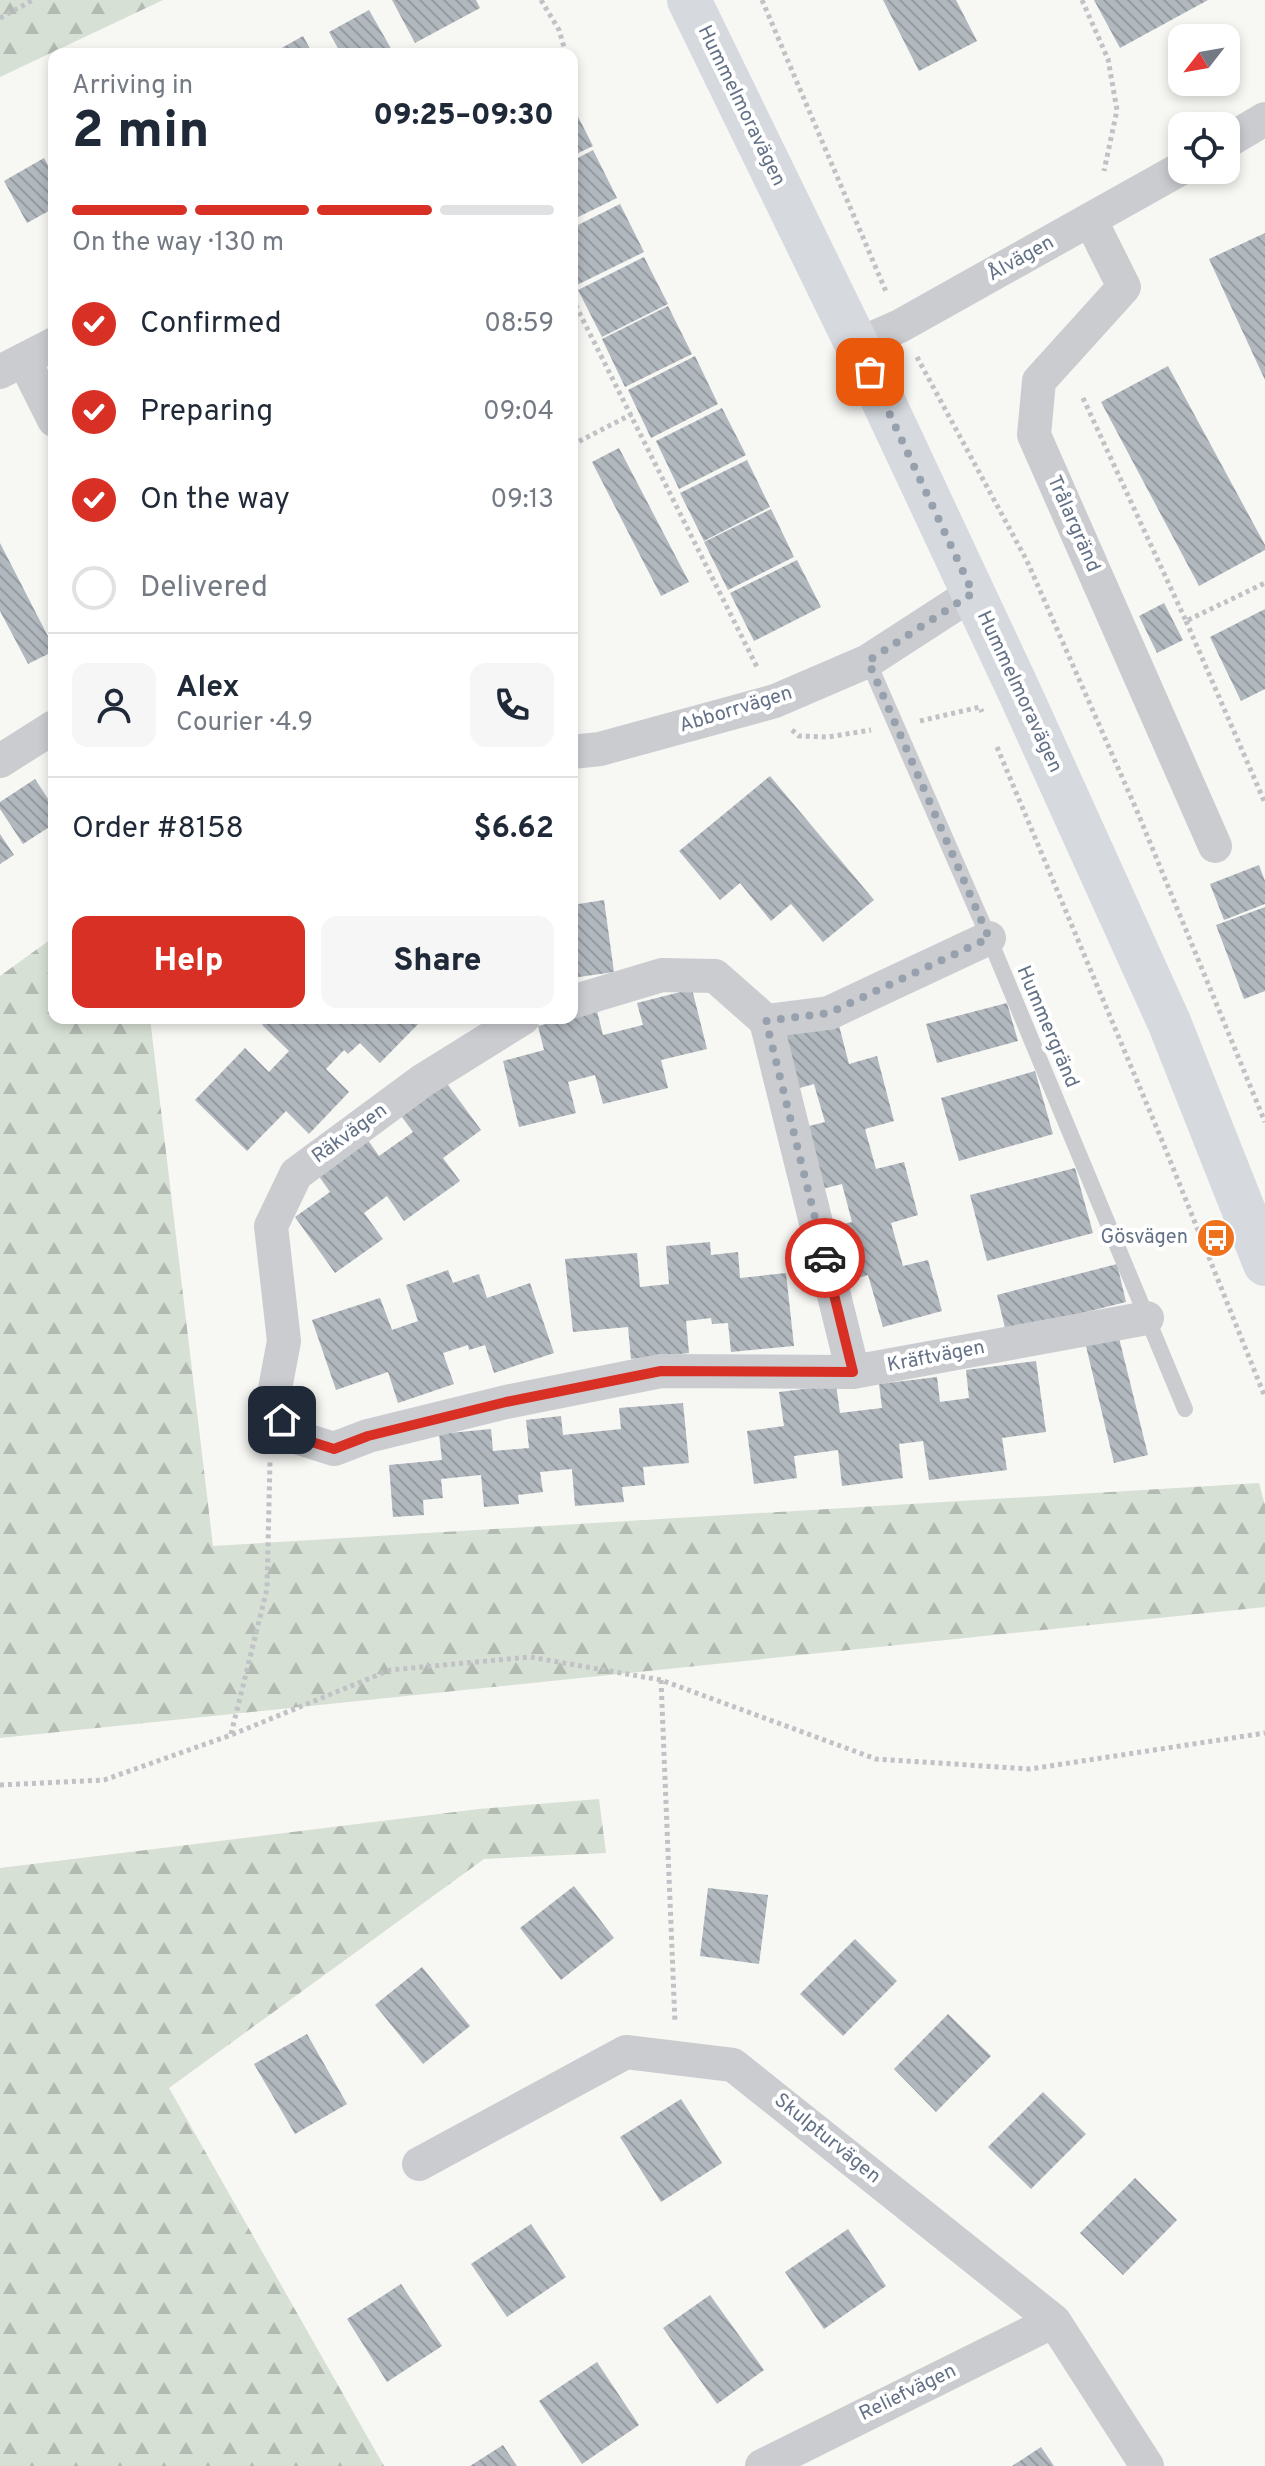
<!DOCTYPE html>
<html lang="en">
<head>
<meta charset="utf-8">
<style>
  :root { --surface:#fff; --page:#f6f6f7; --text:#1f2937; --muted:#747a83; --line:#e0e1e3; --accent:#d93025 }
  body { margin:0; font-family:Overpass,sans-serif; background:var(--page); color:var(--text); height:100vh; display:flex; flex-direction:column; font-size:30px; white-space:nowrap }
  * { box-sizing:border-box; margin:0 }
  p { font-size:26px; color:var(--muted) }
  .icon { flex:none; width:44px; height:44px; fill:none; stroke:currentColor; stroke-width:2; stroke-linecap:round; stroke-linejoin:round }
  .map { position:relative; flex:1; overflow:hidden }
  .drawer { position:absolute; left:48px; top:48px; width:530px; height:976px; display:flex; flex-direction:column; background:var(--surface); border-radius:16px; box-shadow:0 4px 12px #0003 }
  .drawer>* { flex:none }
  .needle { width:52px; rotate:239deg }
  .buttons { position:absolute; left:1168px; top:24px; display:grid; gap:16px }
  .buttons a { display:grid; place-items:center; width:72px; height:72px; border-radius:16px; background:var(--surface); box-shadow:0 4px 12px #0003; font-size:40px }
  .pin { position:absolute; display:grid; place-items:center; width:68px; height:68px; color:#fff; margin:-34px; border-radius:16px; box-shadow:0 4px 12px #0006 }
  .courier { position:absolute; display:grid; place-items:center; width:80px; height:80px; margin:-40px; border:6px solid #d93025; border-radius:50%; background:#fff; color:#222; box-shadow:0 2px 10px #0007 }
  .headline em { font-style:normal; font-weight:800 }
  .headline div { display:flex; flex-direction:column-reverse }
  .headline { display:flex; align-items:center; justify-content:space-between; height:136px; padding:0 24px }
  h1 { font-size:52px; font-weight:800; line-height:60px }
  .bar { display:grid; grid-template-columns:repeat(4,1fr); gap:12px 8px; align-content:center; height:96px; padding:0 24px }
  .bar i { height:10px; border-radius:6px; background:var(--line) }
  .bar .on { background:var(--accent) }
  .bar p { grid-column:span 4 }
  .line { display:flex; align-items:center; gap:20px; padding:0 24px; border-top:2px solid var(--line) }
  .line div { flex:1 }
  .round { display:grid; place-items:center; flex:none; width:84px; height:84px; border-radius:16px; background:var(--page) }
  ol { padding:0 24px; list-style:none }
  li { display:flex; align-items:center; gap:24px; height:88px }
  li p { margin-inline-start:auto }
  li .icon { padding:8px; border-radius:50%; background:var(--accent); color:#fff; stroke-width:4 }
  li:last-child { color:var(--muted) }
  li i { width:44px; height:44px; border:4px solid var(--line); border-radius:50% }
  .button { display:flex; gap:16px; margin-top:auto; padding:16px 24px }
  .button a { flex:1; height:92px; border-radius:16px; background:var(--accent); color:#fff; font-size:32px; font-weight:800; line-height:92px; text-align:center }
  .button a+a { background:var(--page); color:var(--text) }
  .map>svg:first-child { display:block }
  .forest { fill:url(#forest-firs) }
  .building { fill:url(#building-back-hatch) }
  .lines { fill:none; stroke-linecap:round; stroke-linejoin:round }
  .path { stroke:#c0c2c5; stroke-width:5; stroke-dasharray:4 4; stroke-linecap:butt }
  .lane { stroke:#caccd0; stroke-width:16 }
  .street { stroke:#caccd0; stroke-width:34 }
  .secondary { stroke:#d6dadf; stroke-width:44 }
  .done { stroke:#97a1ad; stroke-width:8; stroke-dasharray:0 14.4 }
  .route { stroke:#d93025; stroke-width:10 }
  .labels { text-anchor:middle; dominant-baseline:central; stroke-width:8; stroke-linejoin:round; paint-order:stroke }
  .street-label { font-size:20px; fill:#647287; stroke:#fff }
  .poi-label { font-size:20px; fill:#647287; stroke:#fff; text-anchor:end }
</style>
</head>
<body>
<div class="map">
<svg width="1265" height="2466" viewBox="0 0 1265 2466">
  <defs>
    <pattern id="forest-firs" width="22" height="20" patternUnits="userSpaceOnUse" patternTransform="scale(2)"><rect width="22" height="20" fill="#d7e0d5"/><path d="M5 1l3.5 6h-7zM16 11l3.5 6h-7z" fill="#b2bab2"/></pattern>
    <pattern id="building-back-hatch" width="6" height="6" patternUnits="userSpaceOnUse" patternTransform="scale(2)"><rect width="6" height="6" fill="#b1b8be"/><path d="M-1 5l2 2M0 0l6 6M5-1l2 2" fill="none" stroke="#949aa0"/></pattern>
  </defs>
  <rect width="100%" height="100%" fill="#f7f7f4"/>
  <path class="forest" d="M 0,0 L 163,0 L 0,77 Z
    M 54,937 L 54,1018 L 150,1018 L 213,1546 L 1259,1483 L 1265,1505 L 1265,1607 L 0,1738 L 0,976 Z
    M 599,1799 L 606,1853 L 484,1859 L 169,2088 L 384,2466 L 0,2466 L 0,1868 L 479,1809 Z"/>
  <path class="building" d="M 392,0 L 476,0 L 480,8 L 415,43 Z
    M 883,0 L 956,0 L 977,41 L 919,71 Z
    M 1094,0 L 1208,0 L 1120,48 Z
    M 369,10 L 393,52 L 341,54 L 329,32 Z
    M 303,36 L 313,54 L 271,54 Z
    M 572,105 L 593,146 L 572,156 Z
    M 593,150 L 617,198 L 572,220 L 572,161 Z
    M 44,158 L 54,176 L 54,208 L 27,223 L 4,181 Z
    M 620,204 L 644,252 L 577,285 L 572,275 L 572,228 Z
    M 1265,233 L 1265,380 L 1209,259 Z
    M 644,257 L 668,304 L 602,337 L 578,290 Z
    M 668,306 L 692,354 L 625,387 L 602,339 Z
    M 695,356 L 718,404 L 651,438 L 628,390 Z
    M 1168,366 L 1265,545 L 1265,550 L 1199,586 L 1101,402 Z
    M 722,408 L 746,455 L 679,489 L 656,441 Z
    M 619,448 L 689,582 L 661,596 L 592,462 Z
    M 747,460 L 770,507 L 704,541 L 680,493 Z
    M 771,509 L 794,557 L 728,590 L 704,542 Z
    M 0,543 L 54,648 L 54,651 L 28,664 L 0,611 Z
    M 797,560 L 821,607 L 754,641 L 730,593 Z
    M 1164,603 L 1183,640 L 1157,653 L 1139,616 Z
    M 1265,609 L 1265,689 L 1241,701 L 1210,637 Z
    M 770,776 L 874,900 L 823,942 L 791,904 L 771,921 L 740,883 L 720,900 L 679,851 Z
    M 35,779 L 54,808 L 54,824 L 23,844 L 0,809 L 0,802 Z
    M 0,834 L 14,855 L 0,864 Z
    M 1259,865 L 1265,881 L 1265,904 L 1224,920 L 1210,884 Z
    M 604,900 L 614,972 L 572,978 L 572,905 Z
    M 1265,907 L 1265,991 L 1244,999 L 1216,925 Z
    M 692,989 L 707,1049 L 661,1060 L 668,1088 L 603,1104 L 595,1075 L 568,1082 L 576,1113 L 519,1127 L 503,1061 L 544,1050 L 538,1026 L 597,1011 L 603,1035 L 643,1025 L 637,1003 Z
    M 1007,1003 L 1018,1041 L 937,1063 L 926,1024 Z
    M 269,1018 L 424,1018 L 380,1063 L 360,1043 L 348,1054 L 344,1050 L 326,1069 L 349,1092 L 309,1134 L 286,1111 L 247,1151 L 195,1100 L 245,1048 L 269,1072 L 289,1051 L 262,1025 Z
    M 837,1018 L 849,1064 L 877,1056 L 894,1121 L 865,1129 L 876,1169 L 904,1162 L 918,1215 L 891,1223 L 903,1266 L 928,1260 L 942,1311 L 883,1327 L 868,1275 L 841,1283 L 827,1228 L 852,1222 L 842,1184 L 818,1190 L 801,1128 L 825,1122 L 814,1084 L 792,1090 L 777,1034 Z
    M 1035,1071 L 1053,1134 L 959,1161 L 941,1098 Z
    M 445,1081 L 481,1130 L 443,1158 L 460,1181 L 404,1221 L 387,1196 L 364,1213 L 383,1239 L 335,1273 L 295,1217 L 330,1192 L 316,1172 L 365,1136 L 379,1156 L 413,1132 L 399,1113 Z
    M 1075,1168 L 1093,1233 L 987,1261 L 970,1195 Z
    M 710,1242 L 711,1255 L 738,1252 L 740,1278 L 786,1273 L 794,1346 L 731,1352 L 728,1323 L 712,1324 L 711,1318 L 686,1321 L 689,1353 L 631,1359 L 628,1327 L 573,1332 L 565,1259 L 637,1253 L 640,1287 L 669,1284 L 666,1246 Z
    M 1117,1264 L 1126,1302 L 1006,1332 L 997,1295 Z
    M 448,1270 L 453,1283 L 479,1274 L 487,1298 L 530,1283 L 554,1353 L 494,1373 L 485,1345 L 469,1350 L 468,1345 L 443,1353 L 454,1384 L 398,1403 L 388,1372 L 336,1390 L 312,1320 L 380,1298 L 392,1330 L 418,1321 L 406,1285 Z
    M 1118,1334 L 1148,1455 L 1114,1463 L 1085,1342 Z
    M 1036,1361 L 1046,1432 L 1002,1438 L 1007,1470 L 929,1480 L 923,1441 L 899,1444 L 903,1478 L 842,1486 L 838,1450 L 794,1456 L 797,1478 L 754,1484 L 747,1431 L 784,1426 L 779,1392 L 836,1385 L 840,1413 L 882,1408 L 879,1384 L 937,1377 L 940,1402 L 969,1398 L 966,1370 Z
    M 683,1403 L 689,1463 L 643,1467 L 645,1485 L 622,1487 L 624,1502 L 575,1506 L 572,1469 L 540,1472 L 543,1492 L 518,1495 L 519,1504 L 484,1507 L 481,1475 L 441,1479 L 443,1498 L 423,1500 L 424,1515 L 393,1517 L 389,1465 L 442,1460 L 439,1434 L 491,1429 L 493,1451 L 529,1448 L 526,1420 L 561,1416 L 563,1435 L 621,1429 L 619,1408 Z
    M 574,1886 L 614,1938 L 561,1980 L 520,1928 Z
    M 708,1888 L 768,1895 L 759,1964 L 700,1956 Z
    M 855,1939 L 897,1981 L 843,2036 L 800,1994 Z
    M 422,1967 L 470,2026 L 423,2064 L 375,2005 Z
    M 948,2014 L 991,2056 L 936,2112 L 894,2069 Z
    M 307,2034 L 347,2104 L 295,2134 L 254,2064 Z
    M 1043,2092 L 1086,2134 L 1031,2189 L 988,2147 Z
    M 681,2099 L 722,2163 L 661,2202 L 620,2137 Z
    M 1135,2178 L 1177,2220 L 1123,2275 L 1080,2233 Z
    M 531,2224 L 566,2277 L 507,2317 L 471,2264 Z
    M 848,2229 L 886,2286 L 824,2329 L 785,2272 Z
    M 401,2284 L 442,2346 L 387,2382 L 347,2319 Z
    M 710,2295 L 764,2370 L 717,2404 L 663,2328 Z
    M 597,2362 L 639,2425 L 582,2464 L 539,2401 Z
    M 503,2445 L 517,2466 L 470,2466 Z
    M 1041,2447 L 1054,2466 L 1012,2466 Z"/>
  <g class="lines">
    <path class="path" d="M 541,0 L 559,30 L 566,54
      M 762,0 L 887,294
      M 1082,0 L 1108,59 L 1117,110 L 1104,171
      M 0,18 L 33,0
      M 572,298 L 758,669
      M 917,357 L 1027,561 L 1137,811 L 1265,1122
      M 1083,398 L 1186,621 L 1265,583
      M 572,445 L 632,414
      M 1186,621 L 1265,803
      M 920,721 L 980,707 L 982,712
      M 792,730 L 799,736 L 828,737 L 871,730
      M 997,747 L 1161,1138 L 1265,1397
      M 661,1680 L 675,2023
      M 231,1734 L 267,1589 L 270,1461
      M 0,1785 L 104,1780 L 231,1735 L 390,1670 L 530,1657 L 661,1680 L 876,1759 L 1030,1769 L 1265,1733"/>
    <path class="lane" d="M 868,661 L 989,938 L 1185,1409"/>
    <path class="street" d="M 1226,142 L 1265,119
      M 1091,221 L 1124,287 L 1039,381 L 1034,435 L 1215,846
      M 857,345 L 900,326 L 1182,168
      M 24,360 L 54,420
      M 0,372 L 54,344
      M 572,752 L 600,749 L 775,701 L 868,661 L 973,593
      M 0,761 L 54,727
      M 572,1002 L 662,975 L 715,976 L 766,1021 L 829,1013 L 989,938
      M 523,1018 L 422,1081 L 296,1174 L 271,1226 L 284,1341 L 272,1405 L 293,1436 L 334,1449 L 368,1436 L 506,1402 L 661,1371 L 853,1372 L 1147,1318
      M 766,1021 L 853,1372
      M 419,2164 L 626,2052 L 733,2065 L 1054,2321 L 1147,2466
      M 762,2466 L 1054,2321"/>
    <path class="secondary" d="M 689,0 L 857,345 L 1019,691 L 1169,1022 L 1265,1264"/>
  </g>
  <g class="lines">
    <path class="done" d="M 825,1258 L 766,1021 L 829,1013 L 989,938 L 868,661 L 973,593 L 870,372"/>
    <path class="route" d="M 282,1420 L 293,1436 L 334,1449 L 368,1436 L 506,1402 L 661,1371 L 853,1372 L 825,1258"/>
  </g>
  <defs>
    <g id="bus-disc" transform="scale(2)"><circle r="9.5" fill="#ef711c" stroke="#fff"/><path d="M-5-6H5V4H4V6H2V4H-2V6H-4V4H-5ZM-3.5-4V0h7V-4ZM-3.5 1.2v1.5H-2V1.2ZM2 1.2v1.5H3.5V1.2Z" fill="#fff"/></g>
  </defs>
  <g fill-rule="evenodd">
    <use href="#bus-disc" x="1216" y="1238"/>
  </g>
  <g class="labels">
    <g class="street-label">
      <text transform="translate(741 106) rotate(64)">Hummelmoravägen</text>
      <text transform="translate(1021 259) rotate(-29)">Ålvägen</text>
      <text transform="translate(1073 524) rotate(66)">Trålargränd</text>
      <text transform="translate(1019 692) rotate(65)">Hummelmoravägen</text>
      <text transform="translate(736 710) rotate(-17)">Abborrvägen</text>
      <text transform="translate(1047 1027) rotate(67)">Hummergränd</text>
      <text transform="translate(350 1134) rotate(-36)">Räkvägen</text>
      <text transform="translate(936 1357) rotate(-11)">Kräftvägen</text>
      <text transform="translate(827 2139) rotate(39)">Skulpturvägen</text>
      <text transform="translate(908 2393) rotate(-26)">Reliefvägen</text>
    </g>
    <g class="poi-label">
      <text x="1188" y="1238">Gösvägen</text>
    </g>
  </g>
</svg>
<div class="buttons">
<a><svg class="needle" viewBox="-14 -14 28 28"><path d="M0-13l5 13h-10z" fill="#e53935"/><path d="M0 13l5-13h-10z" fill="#747a83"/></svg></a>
<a><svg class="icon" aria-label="locate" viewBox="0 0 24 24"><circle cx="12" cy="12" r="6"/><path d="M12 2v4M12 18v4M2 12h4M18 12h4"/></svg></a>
</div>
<div class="pin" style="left:870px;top:372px;background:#ea580c"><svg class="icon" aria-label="bag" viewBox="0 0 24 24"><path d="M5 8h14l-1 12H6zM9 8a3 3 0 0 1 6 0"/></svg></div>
<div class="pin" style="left:282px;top:1420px;background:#1f2937"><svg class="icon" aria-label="home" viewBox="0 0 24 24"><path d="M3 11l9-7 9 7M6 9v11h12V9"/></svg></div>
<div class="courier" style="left:825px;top:1258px"><svg class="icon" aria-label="car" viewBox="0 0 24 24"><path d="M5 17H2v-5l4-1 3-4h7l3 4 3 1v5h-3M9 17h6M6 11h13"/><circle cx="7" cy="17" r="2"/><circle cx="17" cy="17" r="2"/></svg></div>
<section class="drawer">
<div class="headline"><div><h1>2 min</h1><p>Arriving in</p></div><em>09:25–09:30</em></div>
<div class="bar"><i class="on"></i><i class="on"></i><i class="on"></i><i></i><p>On the way · 130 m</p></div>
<ol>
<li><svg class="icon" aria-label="check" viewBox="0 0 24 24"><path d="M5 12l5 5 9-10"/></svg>Confirmed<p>08:59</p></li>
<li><svg class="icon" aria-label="check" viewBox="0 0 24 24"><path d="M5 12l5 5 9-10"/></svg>Preparing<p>09:04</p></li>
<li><svg class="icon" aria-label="check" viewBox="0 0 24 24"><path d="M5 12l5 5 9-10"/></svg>On the way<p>09:13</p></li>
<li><i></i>Delivered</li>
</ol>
<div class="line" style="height:144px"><a class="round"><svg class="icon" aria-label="person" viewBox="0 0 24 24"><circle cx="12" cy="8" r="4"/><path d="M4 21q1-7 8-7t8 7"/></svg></a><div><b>Alex</b><p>Courier · 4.9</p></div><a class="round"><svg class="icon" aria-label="phone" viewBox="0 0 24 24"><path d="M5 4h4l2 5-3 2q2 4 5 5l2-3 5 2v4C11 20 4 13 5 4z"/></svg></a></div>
<div class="line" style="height:104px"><div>Order #8158</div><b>$6.62</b></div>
<div class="button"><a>Help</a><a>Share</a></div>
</section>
</div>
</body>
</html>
